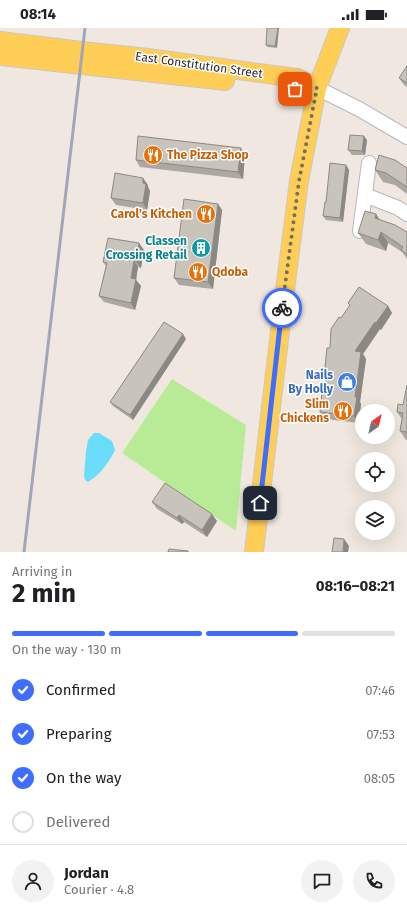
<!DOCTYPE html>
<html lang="en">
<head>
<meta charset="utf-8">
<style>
  :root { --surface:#fff; --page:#f2f2f2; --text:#202124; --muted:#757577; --line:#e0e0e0; --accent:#3e6dff }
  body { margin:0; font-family:"Fira Sans",sans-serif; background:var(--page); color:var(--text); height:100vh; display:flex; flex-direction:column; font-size:15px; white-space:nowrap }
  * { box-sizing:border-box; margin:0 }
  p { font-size:13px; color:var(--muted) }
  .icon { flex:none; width:22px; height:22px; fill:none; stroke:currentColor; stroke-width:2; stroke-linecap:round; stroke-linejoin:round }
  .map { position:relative; height:524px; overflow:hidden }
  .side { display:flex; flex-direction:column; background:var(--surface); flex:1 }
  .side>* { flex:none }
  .needle { width:26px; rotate:34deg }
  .controls { position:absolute; left:355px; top:376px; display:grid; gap:8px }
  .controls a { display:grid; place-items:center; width:40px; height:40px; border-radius:50%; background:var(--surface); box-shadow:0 4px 16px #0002; font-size:20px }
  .pin { position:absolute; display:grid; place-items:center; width:34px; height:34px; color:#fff; margin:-17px; border-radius:8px; box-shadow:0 2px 6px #0006 }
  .courier { position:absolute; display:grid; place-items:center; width:40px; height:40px; margin:-20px; border:3px solid #3e6dff; border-radius:50%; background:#fff; color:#222; box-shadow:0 1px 5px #0007 }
  .headline em { font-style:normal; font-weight:700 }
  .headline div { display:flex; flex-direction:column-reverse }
  .headline { display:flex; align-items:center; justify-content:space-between; height:68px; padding:0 12px }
  h1 { font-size:26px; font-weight:700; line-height:30px }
  .bar { display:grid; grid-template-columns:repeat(4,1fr); gap:6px 4px; align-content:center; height:48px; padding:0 12px }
  .bar i { height:5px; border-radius:3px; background:var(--line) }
  .bar .selected { background:var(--accent) }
  .bar p { grid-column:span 4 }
  .line { display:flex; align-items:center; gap:10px; padding:0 12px; border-top:1px solid var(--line) }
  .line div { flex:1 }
  .round { display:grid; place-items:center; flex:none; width:42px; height:42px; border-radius:21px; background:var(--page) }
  ol { padding:0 12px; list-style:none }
  li { display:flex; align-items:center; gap:12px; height:44px }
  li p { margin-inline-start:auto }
  li .icon { padding:4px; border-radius:50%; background:var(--accent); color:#fff; stroke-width:4 }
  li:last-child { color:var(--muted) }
  li i { width:22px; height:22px; border:2px solid var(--line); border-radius:50% }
  .status { display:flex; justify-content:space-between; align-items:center; height:28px; padding:0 20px; background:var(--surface); direction:ltr }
  .status svg { height:11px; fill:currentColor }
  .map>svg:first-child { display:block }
  .green { fill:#b9eb97 }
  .water { fill:#6addfb }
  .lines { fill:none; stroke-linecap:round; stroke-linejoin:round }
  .minor-casing { stroke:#b3b7c2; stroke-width:16 }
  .major-casing { stroke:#c9c9c9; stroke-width:20 }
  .minor { stroke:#fff; stroke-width:14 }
  .major { stroke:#ffce56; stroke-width:18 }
  .rail { stroke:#a1a6ba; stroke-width:3 }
  .wall { fill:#aca8a1 }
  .shaded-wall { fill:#8c8883 }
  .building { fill:#c8c3bb; stroke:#8c8883 }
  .done { stroke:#726f6c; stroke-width:4; stroke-dasharray:0 7.2 }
  .route { stroke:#3e6dff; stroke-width:5 }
  .labels { text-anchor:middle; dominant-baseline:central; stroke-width:3; stroke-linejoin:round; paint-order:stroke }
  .street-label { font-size:12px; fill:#2e2e2e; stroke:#fff }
  .food-label { font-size:12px; font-weight:bold; fill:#c56008; stroke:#fff; text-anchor:start }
  .culture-label { font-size:12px; font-weight:bold; fill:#0d838f; stroke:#fff; text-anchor:end }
  .shop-label { font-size:12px; font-weight:bold; fill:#366cbe; stroke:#fff; text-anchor:end }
</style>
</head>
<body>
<div class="status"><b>08:14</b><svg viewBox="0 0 49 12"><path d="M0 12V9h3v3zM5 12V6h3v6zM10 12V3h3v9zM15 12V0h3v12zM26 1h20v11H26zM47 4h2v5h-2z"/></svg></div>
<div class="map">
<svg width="407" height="524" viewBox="0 0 407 524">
  <rect width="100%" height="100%" fill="#f0e8e0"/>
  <path class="green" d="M 172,351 L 246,397 L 236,503 L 122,425 Z"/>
  <path class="water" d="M 94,405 L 99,405 L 112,413 L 115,422 C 110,433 99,448 88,454 L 85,452 L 84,448 L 86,423 L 88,412 Z"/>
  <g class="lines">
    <g class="minor-casing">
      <path id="minor" d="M 317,60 L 359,81 L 407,109
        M 365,167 L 398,180 L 407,186
        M 360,203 L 369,135"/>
    </g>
    <g class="major-casing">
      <path id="major" d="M 0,13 L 82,23 L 148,30 L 297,50 L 317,60
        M 0,28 L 225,53
        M 254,524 L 282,286 L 299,153 L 317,60 L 340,0"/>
    </g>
    <use href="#minor" class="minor"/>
    <use href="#major" class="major"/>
    <path class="rail" d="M 24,524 L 85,0"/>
  </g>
  <path class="wall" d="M 267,0 L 277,20 L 267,19 L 266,17 Z
    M 407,38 L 407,59 L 404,57 L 399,50 Z
    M 367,112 L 365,127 L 352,127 L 348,122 Z
    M 245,127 L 243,151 L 140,139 L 136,132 Z
    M 346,137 L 349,142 L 343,194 L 326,192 L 323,188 L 326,174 Z
    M 407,140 L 407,166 L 395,157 L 383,154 L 375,142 Z
    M 148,157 L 148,159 L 150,163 L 147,182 L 116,177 L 111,170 Z
    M 218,176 L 222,182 L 213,261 L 179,257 L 174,250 Z
    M 376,186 L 379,191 L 407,204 L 407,231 L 402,224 L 388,215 L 386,223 L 366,216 L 358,205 Z
    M 144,222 L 141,240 L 138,239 L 136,252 L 141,258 L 135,282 L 104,274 L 99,268 L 106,238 L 103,234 Z
    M 348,275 L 388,278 L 392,285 L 381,302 L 380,301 L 363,326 L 366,331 L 360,374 L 361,376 L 359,395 L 325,391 L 320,384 L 325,365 L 327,343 L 325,339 L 330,320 L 341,290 L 350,278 Z
    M 186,311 L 133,392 L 113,378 L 110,374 Z
    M 407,357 L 407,412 L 406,412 L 400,403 L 402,391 L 397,384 L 403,377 Z
    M 152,474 L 217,493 L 207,509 L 184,494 L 182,496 L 157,481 Z"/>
  <path class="shaded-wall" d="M 278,0 L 279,0 L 277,20 L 275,18 Z
    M 364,108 L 367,112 L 365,127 L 362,123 Z
    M 241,120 L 245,127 L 243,151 L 238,144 Z
    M 346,137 L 349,142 L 343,194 L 340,190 Z
    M 143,150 L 148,157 L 148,159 L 150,163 L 147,182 L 143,175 Z
    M 218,176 L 222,182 L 213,261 L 208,254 Z
    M 376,186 L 383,197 L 375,190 Z
    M 381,204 L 388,215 L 386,223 L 378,212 Z
    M 139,215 L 144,222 L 141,240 L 136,233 Z
    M 134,233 L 138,239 L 136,252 L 141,258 L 135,282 L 131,275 L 131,250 Z
    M 388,278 L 392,285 L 381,302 L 376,295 Z
    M 375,294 L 380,301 L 363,326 L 366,331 L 360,374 L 361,376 L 359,395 L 354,388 L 355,323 Z
    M 183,306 L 186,311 L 133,392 L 130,387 Z
    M 212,486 L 217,493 L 207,509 L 202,502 Z
    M 179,487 L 184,494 L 182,496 L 177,490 Z
    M 344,511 L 349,518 L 348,524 L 343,524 Z"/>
  <path class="building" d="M 267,0 L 278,0 L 275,18 L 266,17 Z
    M 407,38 L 407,55 L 399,50 Z
    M 350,107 L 364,108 L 362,123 L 348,122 Z
    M 138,108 L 241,120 L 238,144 L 136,132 Z
    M 379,127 L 395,132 L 407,140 L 407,159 L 386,145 L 375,142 Z
    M 330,135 L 346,137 L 340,190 L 323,188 L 325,174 L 326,174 Z
    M 115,145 L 143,150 L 143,155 L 146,156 L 143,175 L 111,170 Z
    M 184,171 L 218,176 L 208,254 L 174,250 Z
    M 365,183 L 376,186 L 375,190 L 395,197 L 407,204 L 407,226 L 401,222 L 403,219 L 381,204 L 378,212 L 358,205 Z
    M 108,210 L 139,215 L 136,233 L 134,233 L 131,250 L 136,251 L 131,275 L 99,268 L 107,235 L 103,234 Z
    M 359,259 L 388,278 L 376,295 L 375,294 L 355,323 L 361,324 L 355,369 L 357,369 L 354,388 L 320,384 L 322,365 L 325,365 L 327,340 L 325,339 L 327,320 L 330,320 L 331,301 L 339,289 L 341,290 L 350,277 L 348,275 Z
    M 164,294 L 183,306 L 130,387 L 110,374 Z
    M 407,357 L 407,404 L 400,403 L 403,385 L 397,384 L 398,376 L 403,377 Z
    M 165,455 L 212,486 L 202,502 L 179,487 L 177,490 L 152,474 Z
    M 334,510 L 344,511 L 343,524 L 332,524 Z
    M 169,521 L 188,523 L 188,524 L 168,524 Z"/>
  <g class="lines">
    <path class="done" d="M 282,280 L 299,153 L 317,60 L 295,61"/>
    <path class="route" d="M 260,475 L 282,280"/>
  </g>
  <defs>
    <g id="restaurant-disc" transform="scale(1)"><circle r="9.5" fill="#e8710a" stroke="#fff"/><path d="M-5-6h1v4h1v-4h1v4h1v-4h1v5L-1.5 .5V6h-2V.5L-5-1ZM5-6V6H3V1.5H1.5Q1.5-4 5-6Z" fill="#fff"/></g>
    <g id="building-disc" transform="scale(1)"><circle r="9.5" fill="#0f9aa8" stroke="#fff"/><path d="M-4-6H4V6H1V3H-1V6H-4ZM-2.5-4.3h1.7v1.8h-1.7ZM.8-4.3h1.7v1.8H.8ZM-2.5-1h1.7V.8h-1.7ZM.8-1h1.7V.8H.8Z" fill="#fff"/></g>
    <g id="shop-disc" transform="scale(1)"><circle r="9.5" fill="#3f7fe0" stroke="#fff"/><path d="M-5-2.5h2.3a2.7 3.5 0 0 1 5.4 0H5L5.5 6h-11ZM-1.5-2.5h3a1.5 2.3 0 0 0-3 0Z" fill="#fff"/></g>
  </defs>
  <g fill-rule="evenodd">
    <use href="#restaurant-disc" x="153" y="127"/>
    <use href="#restaurant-disc" x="206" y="186"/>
    <use href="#building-disc" x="201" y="220"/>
    <use href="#restaurant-disc" x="198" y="244"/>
    <use href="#shop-disc" x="347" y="354"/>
    <use href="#restaurant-disc" x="343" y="383"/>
  </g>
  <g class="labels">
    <g class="street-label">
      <text transform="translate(199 37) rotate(8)">East Constitution Street</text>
    </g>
    <g class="food-label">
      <text x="167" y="127">The Pizza Shop</text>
      <text x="192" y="186" text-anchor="end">Carol's Kitchen</text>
      <text x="212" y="244">Qdoba</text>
      <text x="329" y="376" text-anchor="end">Slim<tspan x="329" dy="14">Chickens</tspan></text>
    </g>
    <g class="culture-label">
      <text x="187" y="213">Classen<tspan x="187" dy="14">Crossing Retail</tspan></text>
    </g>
    <g class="shop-label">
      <text x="333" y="347">Nails<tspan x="333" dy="14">By Holly</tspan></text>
    </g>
  </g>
</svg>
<div class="controls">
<a><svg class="needle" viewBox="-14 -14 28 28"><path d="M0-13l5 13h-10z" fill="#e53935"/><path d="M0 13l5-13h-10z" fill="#757577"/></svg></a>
<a><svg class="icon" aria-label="locate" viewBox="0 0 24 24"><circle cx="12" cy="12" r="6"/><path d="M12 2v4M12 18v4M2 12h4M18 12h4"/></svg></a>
<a><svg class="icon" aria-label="layers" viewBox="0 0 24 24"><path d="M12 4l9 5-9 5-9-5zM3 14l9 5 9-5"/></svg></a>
</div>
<div class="pin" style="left:295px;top:61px;background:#ea580c"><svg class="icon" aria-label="bag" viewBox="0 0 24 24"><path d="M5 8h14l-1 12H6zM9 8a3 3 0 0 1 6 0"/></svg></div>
<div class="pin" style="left:260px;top:475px;background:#1f2937"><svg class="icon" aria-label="home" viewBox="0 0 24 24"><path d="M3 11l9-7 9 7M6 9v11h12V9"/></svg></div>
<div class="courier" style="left:282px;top:280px"><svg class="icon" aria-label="bike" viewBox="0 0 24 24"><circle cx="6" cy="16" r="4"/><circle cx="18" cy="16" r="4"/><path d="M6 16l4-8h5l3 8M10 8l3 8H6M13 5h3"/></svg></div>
</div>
<section class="side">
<div class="headline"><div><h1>2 min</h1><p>Arriving in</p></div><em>08:16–08:21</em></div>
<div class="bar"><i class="selected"></i><i class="selected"></i><i class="selected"></i><i></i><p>On the way · 130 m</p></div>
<ol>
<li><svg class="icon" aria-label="check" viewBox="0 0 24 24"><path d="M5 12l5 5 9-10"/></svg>Confirmed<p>07:46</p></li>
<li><svg class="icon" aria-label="check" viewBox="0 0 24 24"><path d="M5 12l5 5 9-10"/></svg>Preparing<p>07:53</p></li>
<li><svg class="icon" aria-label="check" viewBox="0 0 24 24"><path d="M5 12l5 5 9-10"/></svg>On the way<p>08:05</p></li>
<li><i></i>Delivered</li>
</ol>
<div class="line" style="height:72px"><a class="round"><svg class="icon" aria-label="person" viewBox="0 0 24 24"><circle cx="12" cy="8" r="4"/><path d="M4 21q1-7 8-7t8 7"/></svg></a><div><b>Jordan</b><p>Courier · 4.8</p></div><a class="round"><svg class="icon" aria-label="chat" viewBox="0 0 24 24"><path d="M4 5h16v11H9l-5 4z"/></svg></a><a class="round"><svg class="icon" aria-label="phone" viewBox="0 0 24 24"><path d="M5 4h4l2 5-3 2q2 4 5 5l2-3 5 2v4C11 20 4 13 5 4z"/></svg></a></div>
</section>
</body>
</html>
